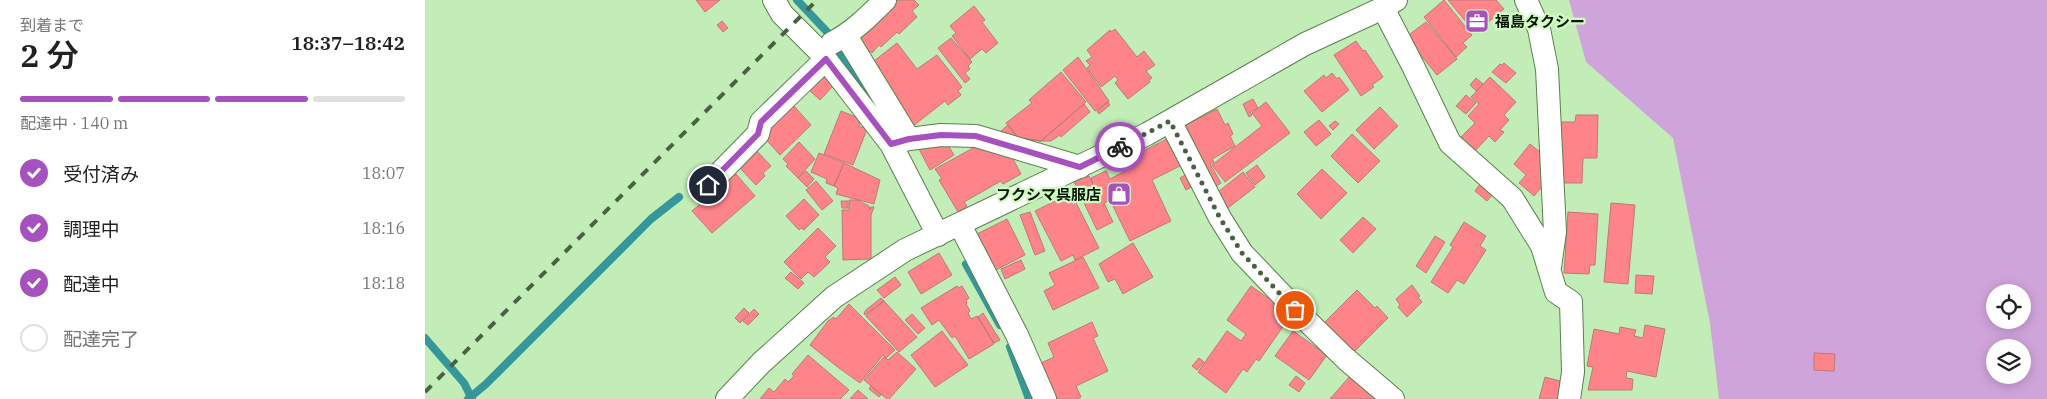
<!DOCTYPE html>
<html lang="ja">
<head>
<meta charset="utf-8">
<style>
  :root { --surface:#fff; --page:#f6f6f6; --text:#222; --muted:#767676; --line:#e0e0e0; --accent:#a751bf }
  body { margin:0; font-family:"IBM Plex Serif","Noto Sans JP",serif; background:var(--page); color:var(--text); height:100vh; display:flex; flex-direction:column; font-size:19px; white-space:nowrap }
  * { box-sizing:border-box; margin:0 }
  p { font-size:16px; color:var(--muted) }
  .icon { flex:none; width:28px; height:28px; fill:none; stroke:currentColor; stroke-width:2; stroke-linecap:round; stroke-linejoin:round }
  .map { position:relative; flex:1; overflow:hidden }
  .details { display:flex; flex-direction:column; background:var(--surface); width:425px }
  .details>* { flex:none }
  .buttons { position:absolute; left:1561px; top:284px; display:grid; gap:10px }
  .buttons a { display:grid; place-items:center; width:45px; height:45px; border-radius:50%; background:var(--surface); box-shadow:0 2px 12px #0003; font-size:25px }
  .pin { position:absolute; display:grid; place-items:center; width:42px; height:42px; color:#fff; margin:-21px; border:2px solid #fff; border-radius:50%; box-shadow:0 1px 5px #0007 }
  .courier { position:absolute; display:grid; place-items:center; width:50px; height:50px; margin:-25px; border:4px solid #a751bf; border-radius:50%; background:#fff; color:#222; box-shadow:0 1px 6px #0007 }
  .overview em { font-style:normal; font-weight:600 }
  .overview div { display:flex; flex-direction:column-reverse }
  .overview { display:flex; align-items:center; justify-content:space-between; height:85px; padding:0 20px }
  h1 { font-size:32px; font-weight:600; line-height:38px }
  .bar { display:grid; grid-template-columns:repeat(4,1fr); gap:8px 5px; align-content:center; height:60px; padding:0 20px }
  .bar i { height:6px; border-radius:4px; background:var(--line) }
  .bar .on { background:var(--accent) }
  .bar p { grid-column:span 4 }
  ol { padding:0 20px; list-style:none }
  li { display:flex; align-items:center; gap:15px; height:55px }
  li p { margin-inline-start:auto }
  li .icon { padding:5px; border-radius:50%; background:var(--accent); color:#fff; stroke-width:4 }
  li:last-child { color:var(--muted) }
  li i { width:28px; height:28px; border:2px solid var(--line); border-radius:50% }
  main { display:flex; flex:1; min-height:0 }
  .map>svg:first-child { display:block }
  .green { fill:#cfa4db; fill-rule:evenodd }
  .lines { fill:none; stroke-linecap:round; stroke-linejoin:round }
  .stream { stroke:#35979a; stroke-width:8 }
  .building { fill:#fe8489; stroke:#bc797a }
  .minor-casing { stroke:#5b804f; stroke-width:24 }
  .minor { stroke:#fff; stroke-width:22 }
  .rail { stroke:#4a6242; stroke-width:4; stroke-dasharray:9 9; stroke-linecap:butt }
  .done { stroke:#496142; stroke-width:5; stroke-dasharray:0 9 }
  .route { stroke:#a751bf; stroke-width:6 }
  .labels { text-anchor:middle; dominant-baseline:central; stroke-width:4.5; stroke-linejoin:round; paint-order:stroke }
  .poi-label { font-size:15px; font-weight:bold; fill:#071503; stroke:#d0fac3; text-anchor:start }
</style>
</head>
<body>
<main>
<section class="details">
<div class="overview"><div><h1>2 分</h1><p>到着まで</p></div><em>18:37–18:42</em></div>
<div class="bar"><i class="on"></i><i class="on"></i><i class="on"></i><i></i><p>配達中 · 140 m</p></div>
<ol>
<li><svg class="icon" aria-label="check" viewBox="0 0 24 24"><path d="M5 12l5 5 9-10"/></svg>受付済み<p>18:07</p></li>
<li><svg class="icon" aria-label="check" viewBox="0 0 24 24"><path d="M5 12l5 5 9-10"/></svg>調理中<p>18:16</p></li>
<li><svg class="icon" aria-label="check" viewBox="0 0 24 24"><path d="M5 12l5 5 9-10"/></svg>配達中<p>18:18</p></li>
<li><i></i>配達完了</li>
</ol>
</section>
<div class="map">
<svg width="1622" height="399" viewBox="0 0 1622 399">
  <rect width="100%" height="100%" fill="#c3edb6"/>
  <path class="green" d="M 1144,0 L 1622,0 L 1622,399 L 1294,399 L 1285,323 L 1248,138 L 1161,62 ZM 1570,292 L 1598,292 L 1598,320 L 1570,320 ZM 1570,348 L 1598,348 L 1598,375 L 1570,375 Z"/>
  <g class="lines">
    <path class="stream" d="M 372,0 L 405,35 L 413,53 L 439,92
      M 541,264 L 575,325
      M 0,338 L 39,383 L 47,399
      M 585,347 L 604,399
      M 43,399 L 61,384 L 226,219 L 254,197"/>
  </g>
  <path class="building" d="M 271,0 L 295,0 L 280,12 Z
    M 472,0 L 489,0 L 494,5 L 487,11 L 492,17 L 474,34 L 472,32 L 456,47 L 454,45 L 447,53 L 445,51 L 441,54 L 429,40 Z
    M 1019,0 L 1047,35 L 1038,43 L 1042,47 L 1031,57 L 999,17 Z
    M 1023,0 L 1071,0 L 1079,9 L 1050,33 Z
    M 549,6 L 560,20 L 557,22 L 573,43 L 561,53 L 557,49 L 545,59 L 527,36 L 531,33 L 525,26 Z
    M 297,21 L 303,28 L 298,32 L 292,25 Z
    M 1001,22 L 1032,59 L 1012,75 L 981,37 Z
    M 690,29 L 712,57 L 719,51 L 730,65 L 721,71 L 727,78 L 724,80 L 725,82 L 703,99 L 690,83 L 693,80 L 690,76 L 676,87 L 662,68 L 665,65 L 661,61 L 667,57 L 662,50 L 685,30 L 686,32 Z
    M 526,38 L 547,62 L 543,66 L 545,69 L 540,73 L 545,79 L 540,83 L 513,48 Z
    M 931,41 L 938,51 L 940,50 L 958,77 L 947,85 L 949,87 L 936,96 L 909,55 Z
    M 472,43 L 492,69 L 512,55 L 537,87 L 533,91 L 536,95 L 523,105 L 520,101 L 488,126 L 449,73 L 455,68 L 449,61 Z
    M 653,57 L 684,101 L 670,111 L 638,70 Z
    M 1079,63 L 1091,73 L 1081,83 L 1067,72 L 1075,64 L 1077,65 Z
    M 636,72 L 661,102 L 616,141 L 593,138 L 581,123 L 607,103 L 604,100 Z
    M 907,73 L 912,79 L 914,77 L 924,90 L 897,112 L 879,91 L 899,75 L 901,78 Z
    M 399,76 L 409,85 L 395,100 L 384,90 Z
    M 1065,77 L 1091,102 L 1079,115 L 1084,120 L 1075,130 L 1079,132 L 1070,142 L 1064,136 L 1048,153 L 1034,139 L 1050,123 L 1043,116 L 1054,104 L 1046,97 Z
    M 1051,78 L 1058,84 L 1051,91 L 1045,85 Z
    M 1041,95 L 1051,103 L 1041,114 L 1031,106 Z
    M 828,99 L 833,108 L 825,112 L 827,115 L 824,117 L 818,104 Z
    M 683,102 L 685,105 L 674,114 L 672,111 Z
    M 841,102 L 865,133 L 800,182 L 787,165 L 837,126 L 827,113 Z
    M 659,104 L 665,112 L 636,137 L 635,135 L 626,141 L 616,141 L 599,140 L 581,136 L 576,131 L 583,125 L 593,137 L 616,141 Z
    M 369,106 L 386,125 L 355,155 L 338,136 Z
    M 955,107 L 973,126 L 949,149 L 931,130 Z
    M 792,109 L 800,125 L 803,123 L 808,134 L 805,136 L 810,146 L 787,159 L 789,162 L 785,164 L 796,183 L 783,191 L 751,130 Z
    M 416,111 L 436,119 L 434,126 L 442,129 L 428,165 L 399,154 Z
    M 1151,115 L 1173,115 L 1172,158 L 1158,158 L 1157,183 L 1133,183 L 1135,122 L 1150,122 Z
    M 894,120 L 906,134 L 891,146 L 879,132 Z
    M 910,121 L 914,124 L 908,130 L 904,126 Z
    M 927,134 L 955,161 L 933,183 L 906,156 Z
    M 744,138 L 757,165 L 727,180 L 746,221 L 705,241 L 685,200 L 679,203 L 688,222 L 672,230 L 649,182 L 664,176 L 669,187 L 666,178 L 681,171 L 685,179 L 708,167 L 704,158 Z
    M 520,140 L 529,155 L 505,170 L 494,149 Z
    M 374,142 L 390,159 L 373,178 L 361,166 L 363,164 L 358,159 Z
    M 559,142 L 564,152 L 580,144 L 596,174 L 578,184 L 576,181 L 574,182 L 539,202 L 542,206 L 533,212 L 514,180 L 517,179 L 510,169 Z
    M 1105,144 L 1120,156 L 1120,183 L 1109,196 L 1094,183 L 1101,175 L 1089,164 Z
    M 330,149 L 346,166 L 338,173 L 340,176 L 331,185 L 313,166 Z
    M 394,153 L 419,163 L 409,186 L 401,183 L 402,179 L 386,172 Z
    M 419,163 L 455,180 L 449,204 L 411,194 L 413,188 L 409,186 Z
    M 832,165 L 840,177 L 830,185 L 821,173 Z
    M 897,169 L 922,193 L 896,219 L 872,194 Z
    M 381,171 L 389,179 L 382,187 L 373,178 Z
    M 818,172 L 830,187 L 799,211 L 788,196 Z
    M 764,173 L 770,185 L 761,190 L 755,178 Z
    M 311,174 L 330,196 L 287,233 L 267,211 Z
    M 391,181 L 408,201 L 397,210 L 381,190 Z
    M 1055,184 L 1068,194 L 1062,201 L 1050,191 Z
    M 646,193 L 674,248 L 650,260 L 648,255 L 636,261 L 610,211 Z
    M 379,199 L 394,215 L 379,230 L 376,228 L 374,230 L 361,216 Z
    M 424,200 L 432,200 L 444,206 L 445,210 L 446,207 L 449,207 L 446,215 L 446,259 L 418,260 L 417,210 L 424,210 Z
    M 416,201 L 423,201 L 423,208 L 417,208 Z
    M 1186,203 L 1210,205 L 1203,284 L 1179,282 Z
    M 605,212 L 620,251 L 610,255 L 595,215 Z
    M 1143,212 L 1173,214 L 1170,265 L 1165,265 L 1164,274 L 1139,273 Z
    M 938,217 L 951,229 L 928,253 L 915,240 Z
    M 582,219 L 600,255 L 567,272 L 548,236 Z
    M 1039,222 L 1061,236 L 1055,246 L 1061,250 L 1039,284 L 1032,280 L 1023,293 L 1006,282 L 1028,247 L 1025,245 Z
    M 393,228 L 411,246 L 400,257 L 405,262 L 389,277 L 383,272 L 376,279 L 359,262 Z
    M 1010,236 L 1020,242 L 1001,273 L 991,266 Z
    M 708,243 L 728,277 L 698,294 L 690,279 L 683,282 L 674,264 Z
    M 514,253 L 527,275 L 496,294 L 483,272 Z
    M 658,257 L 674,288 L 628,310 L 619,291 L 630,285 L 624,273 Z
    M 596,260 L 600,269 L 580,279 L 576,269 Z
    M 366,272 L 379,283 L 373,289 L 360,278 Z
    M 1211,275 L 1229,276 L 1227,294 L 1210,293 Z
    M 470,277 L 476,285 L 459,298 L 452,290 Z
    M 987,285 L 995,296 L 993,297 L 997,302 L 982,317 L 973,307 L 975,305 L 971,299 Z
    M 532,286 L 533,288 L 537,286 L 544,298 L 541,300 L 542,303 L 541,304 L 545,311 L 543,313 L 546,319 L 552,316 L 569,344 L 544,359 L 530,336 L 527,338 L 514,320 L 507,325 L 496,308 Z
    M 826,286 L 850,303 L 848,307 L 864,318 L 834,361 L 831,359 L 822,372 L 818,369 L 801,393 L 773,372 L 802,331 L 816,341 L 821,334 L 802,320 Z
    M 932,290 L 950,308 L 952,306 L 963,318 L 926,355 L 895,327 Z
    M 456,298 L 459,301 L 440,315 L 439,313 L 441,310 Z
    M 459,301 L 492,337 L 474,352 L 441,316 Z
    M 424,304 L 470,350 L 461,358 L 458,355 L 435,383 L 414,368 L 385,345 L 403,321 L 409,317 L 411,319 Z
    M 319,308 L 324,313 L 315,323 L 310,318 Z
    M 329,309 L 334,314 L 323,325 L 318,321 Z
    M 558,313 L 575,340 L 569,343 L 553,317 Z
    M 487,314 L 500,328 L 493,334 L 480,320 Z
    M 667,322 L 673,336 L 668,338 L 683,371 L 651,386 L 656,397 L 652,399 L 631,399 L 614,364 L 629,357 L 623,343 Z
    M 1220,325 L 1240,329 L 1231,377 L 1202,371 L 1201,378 L 1208,379 L 1207,390 L 1163,390 L 1168,367 L 1162,366 L 1169,329 L 1194,334 L 1195,327 L 1211,330 L 1209,336 L 1218,338 Z
    M 517,331 L 543,365 L 510,387 L 486,355 Z
    M 868,331 L 902,355 L 884,380 L 850,356 Z
    M 472,352 L 491,369 L 464,399 L 462,399 L 439,380 L 459,357 L 463,360 Z
    M 1389,353 L 1410,354 L 1409,371 L 1389,370 Z
    M 383,355 L 424,390 L 415,399 L 335,399 L 344,388 L 349,392 L 360,379 L 363,382 L 369,376 L 367,374 Z
    M 774,358 L 779,362 L 772,370 L 767,366 Z
    M 871,376 L 880,383 L 874,392 L 864,385 Z
    M 925,376 L 952,399 L 905,399 Z
    M 1120,377 L 1139,382 L 1134,399 L 1114,399 Z
    M 446,386 L 456,395 L 454,397 L 444,389 Z
    M 433,390 L 443,399 L 425,399 Z"/>
  <g class="lines">
    <g class="minor-casing">
      <path id="minor" d="M 349,0 L 357,14 L 395,52 L 466,144 L 513,235
        M 1101,0 L 1114,29 L 1122,69 L 1130,232 L 1125,267
        M 958,8 L 988,66 L 1025,143 L 1087,198 L 1117,246 L 1131,292 L 1146,302 L 1148,372 L 1144,399
        M 421,36 L 484,139
        M 407,43 C 428,32 443,17 460,0
        M 745,121 L 795,218 L 817,253 L 880,319 L 921,359 L 968,399
        M 466,144 L 484,139 L 516,135 L 551,136 L 655,167
        M 283,185 L 333,134 L 336,122 L 401,59
        M 535,225 L 592,335 L 620,399
        M 302,399 L 336,363 L 409,297 L 480,250 L 722,134 L 880,44 L 958,8 L 971,0"/>
    </g>
    <use href="#minor" class="minor"/>
    <path class="rail" d="M 0,392 L 392,0"/>
  </g>
  <g class="lines">
    <path class="done" d="M 695,147 L 745,121 L 795,218 L 817,253 L 870,310"/>
    <path class="route" d="M 283,185 L 333,134 L 336,122 L 401,59 L 466,144 L 484,139 L 516,135 L 551,136 L 655,167 L 695,147"/>
  </g>
  <defs>
    <g id="office-square" transform="scale(1.25)"><rect x="-9" y="-9" width="18" height="18" rx="4" fill="#a751bf" stroke="#d0fac3"/><path d="M-6-3h4V-5.5h4V-3h4V5H-6ZM-1-4.5V-3h2v-1.5ZM-6 0V1H6V0Z" fill="#fff"/></g>
    <g id="shop-square" transform="scale(1.25)"><rect x="-9" y="-9" width="18" height="18" rx="4" fill="#a751bf" stroke="#d0fac3"/><path d="M-5-2.5h2.3a2.7 3.5 0 0 1 5.4 0H5L5.5 6h-11ZM-1.5-2.5h3a1.5 2.3 0 0 0-3 0Z" fill="#fff"/></g>
  </defs>
  <g fill-rule="evenodd">
    <use href="#office-square" x="1052" y="21"/>
    <use href="#shop-square" x="694" y="194"/>
  </g>
  <g class="labels">
    <g class="poi-label">
      <text x="1070" y="21">福島タクシー</text>
      <text x="676" y="194" text-anchor="end">フクシマ呉服店</text>
    </g>
  </g>
</svg>
<div class="buttons">
<a><svg class="icon" aria-label="locate" viewBox="0 0 24 24"><circle cx="12" cy="12" r="6"/><path d="M12 2v4M12 18v4M2 12h4M18 12h4"/></svg></a>
<a><svg class="icon" aria-label="layers" viewBox="0 0 24 24"><path d="M12 4l9 5-9 5-9-5zM3 14l9 5 9-5"/></svg></a>
</div>
<div class="pin" style="left:870px;top:310px;background:#ea580c"><svg class="icon" aria-label="bag" viewBox="0 0 24 24"><path d="M5 8h14l-1 12H6zM9 8a3 3 0 0 1 6 0"/></svg></div>
<div class="pin" style="left:283px;top:185px;background:#1f2937"><svg class="icon" aria-label="home" viewBox="0 0 24 24"><path d="M3 11l9-7 9 7M6 9v11h12V9"/></svg></div>
<div class="courier" style="left:695px;top:147px"><svg class="icon" aria-label="bike" viewBox="0 0 24 24"><circle cx="6" cy="16" r="4"/><circle cx="18" cy="16" r="4"/><path d="M6 16l4-8h5l3 8M10 8l3 8H6M13 5h3"/></svg></div>
</div>
</main>
</body>
</html>
